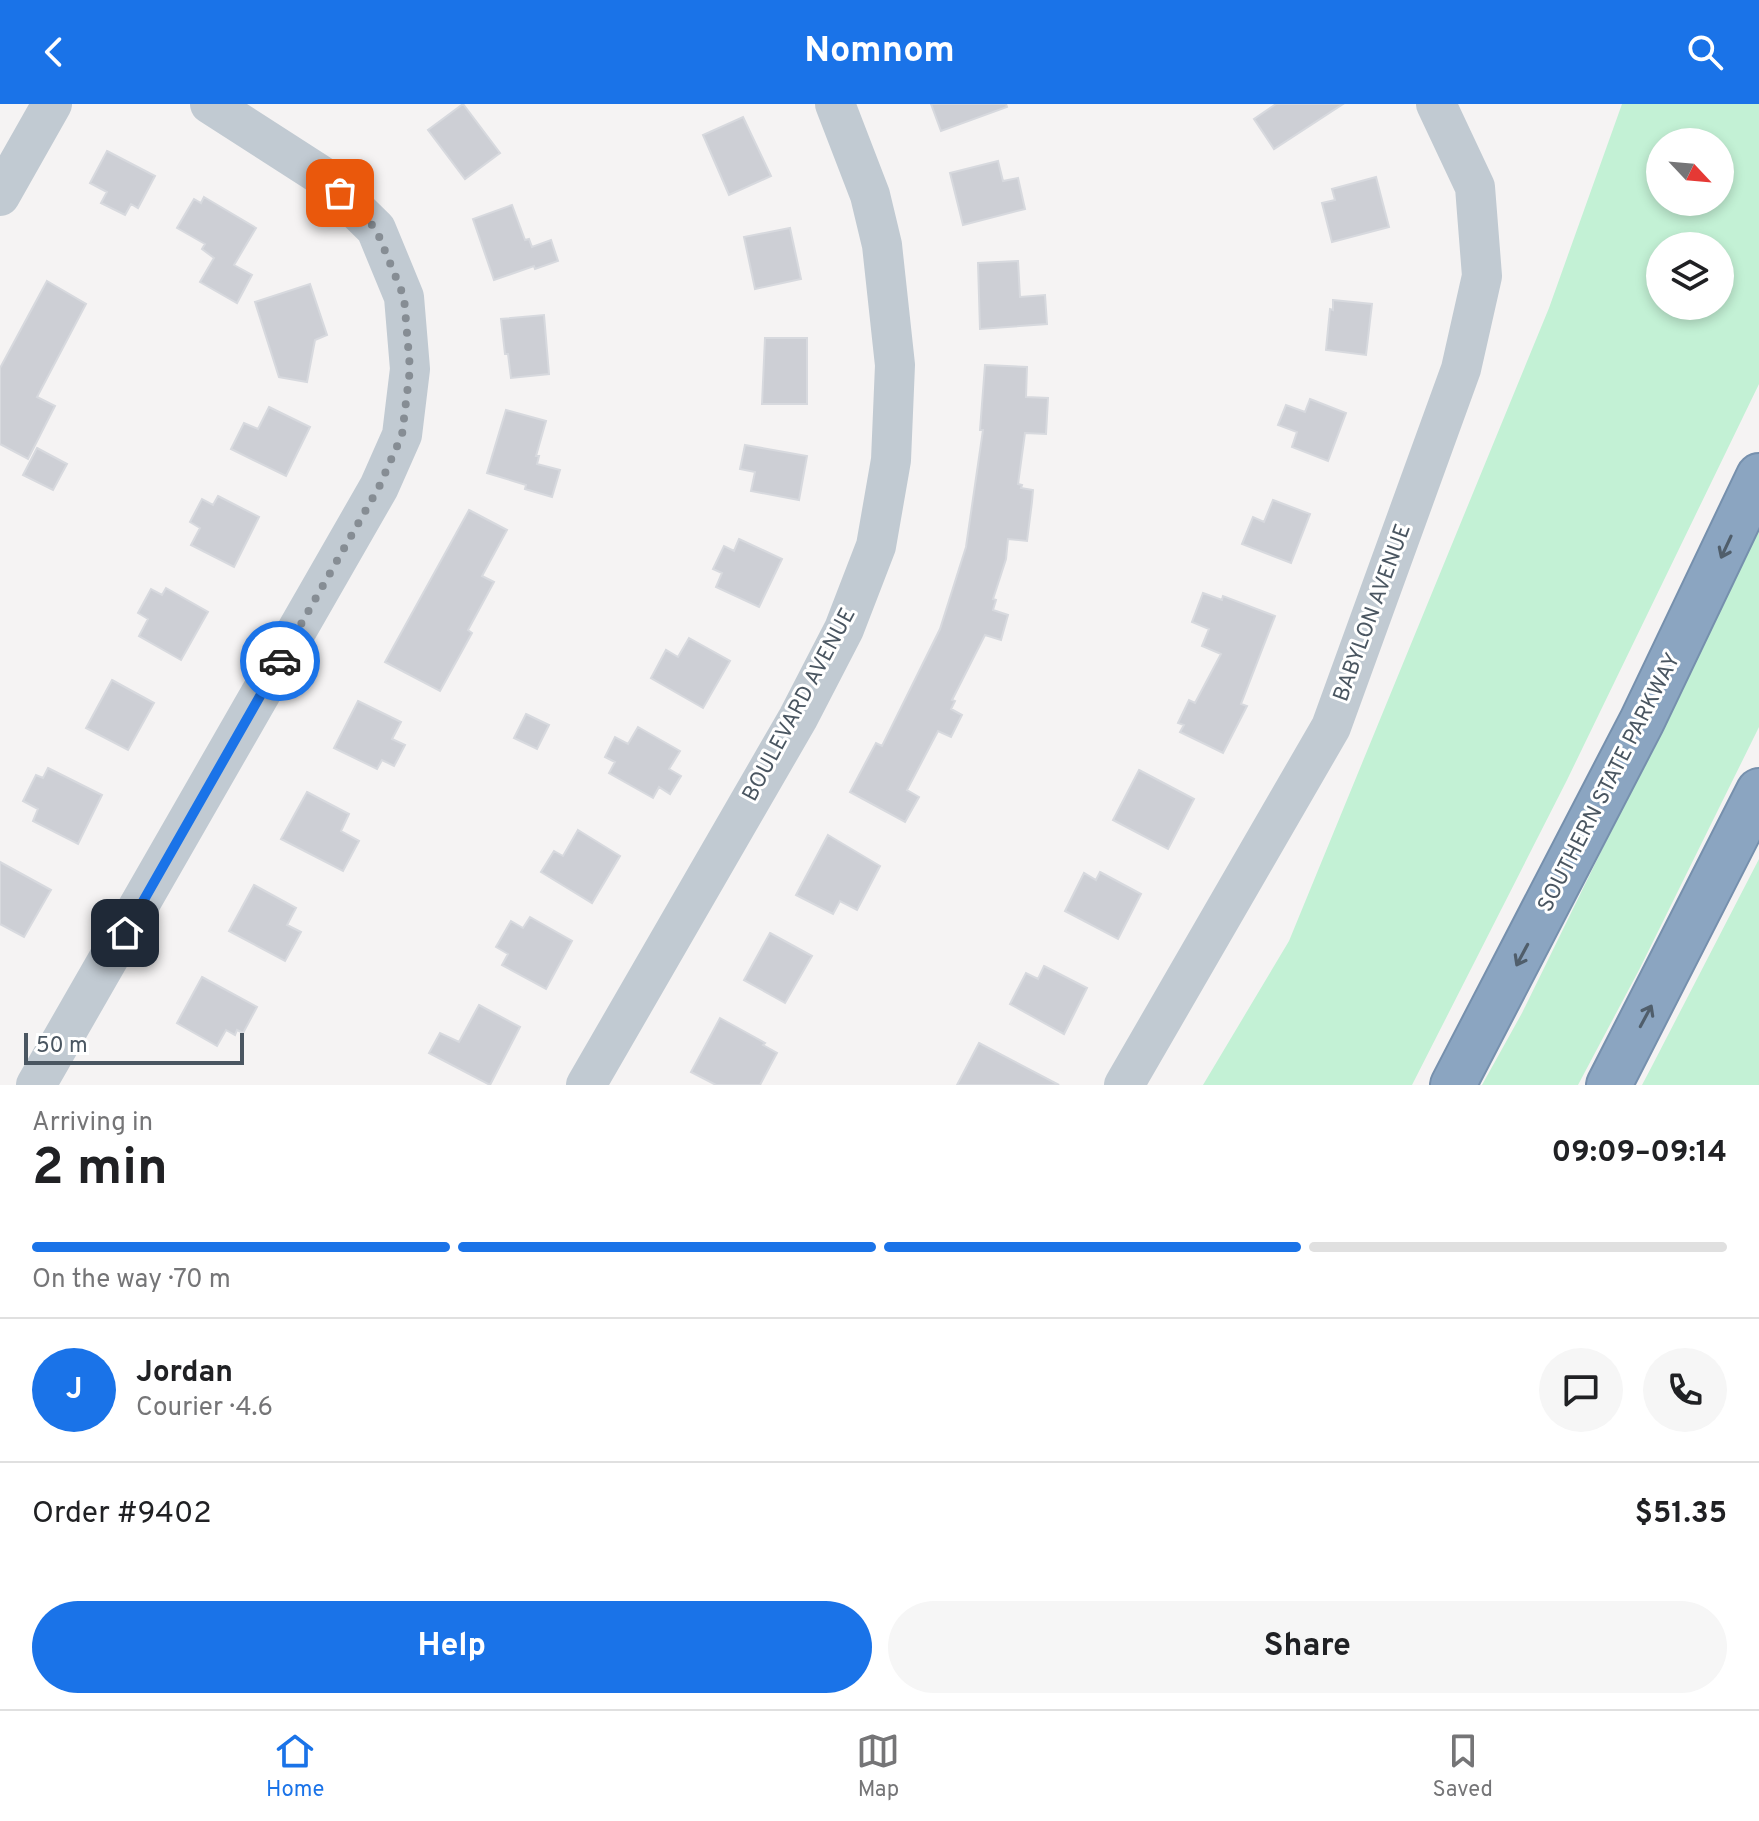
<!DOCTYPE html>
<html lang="en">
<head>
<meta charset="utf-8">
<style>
  :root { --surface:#fff; --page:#f6f6f6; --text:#202124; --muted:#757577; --line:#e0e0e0; --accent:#1a73e8 }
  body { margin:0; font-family:Overpass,sans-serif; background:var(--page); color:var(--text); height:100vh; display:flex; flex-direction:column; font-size:30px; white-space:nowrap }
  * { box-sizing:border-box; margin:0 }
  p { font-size:26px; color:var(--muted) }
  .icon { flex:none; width:44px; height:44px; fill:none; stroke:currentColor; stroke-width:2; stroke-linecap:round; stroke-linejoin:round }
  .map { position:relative; height:981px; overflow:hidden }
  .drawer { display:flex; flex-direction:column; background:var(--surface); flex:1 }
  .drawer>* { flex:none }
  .needle { width:52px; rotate:116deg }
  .fabs { position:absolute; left:1646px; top:24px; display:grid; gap:16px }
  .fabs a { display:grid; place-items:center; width:88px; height:88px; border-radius:50%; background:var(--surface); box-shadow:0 4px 12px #0003; font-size:40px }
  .scale { position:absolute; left:24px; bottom:20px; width:220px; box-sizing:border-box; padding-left:8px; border:4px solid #4a5661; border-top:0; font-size:22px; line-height:28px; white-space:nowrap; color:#4a5661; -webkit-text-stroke:6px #fff; paint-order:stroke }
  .pin { position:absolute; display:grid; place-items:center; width:68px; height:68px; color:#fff; margin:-34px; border-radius:16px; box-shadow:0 4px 12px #0006 }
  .courier { position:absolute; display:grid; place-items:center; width:80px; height:80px; margin:-40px; border:6px solid #1a73e8; border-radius:50%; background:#fff; color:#222; box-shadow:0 2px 10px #0007 }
  .overview em { font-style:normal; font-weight:700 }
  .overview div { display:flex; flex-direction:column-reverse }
  .overview { display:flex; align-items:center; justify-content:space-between; height:136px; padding:0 32px }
  h1 { font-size:52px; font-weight:700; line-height:60px }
  .bar { display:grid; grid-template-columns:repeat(4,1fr); gap:12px 8px; align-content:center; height:96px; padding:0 32px }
  .bar i { height:10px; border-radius:6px; background:var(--line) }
  .bar .current { background:var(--accent) }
  .bar p { grid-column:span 4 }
  .line { display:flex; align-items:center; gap:20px; padding:0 32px; border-top:2px solid var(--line) }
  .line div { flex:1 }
  .round { display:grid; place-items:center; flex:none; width:84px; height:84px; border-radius:42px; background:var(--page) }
  .primary-button { display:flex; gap:16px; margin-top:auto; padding:16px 32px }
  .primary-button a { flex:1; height:92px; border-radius:48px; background:var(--accent); color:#fff; font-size:32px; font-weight:700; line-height:92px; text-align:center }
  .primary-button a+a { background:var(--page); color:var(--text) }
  header { display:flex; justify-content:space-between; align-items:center; height:104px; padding:0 32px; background:var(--accent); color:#fff; font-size:36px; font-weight:700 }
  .menu { display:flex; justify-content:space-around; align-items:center; height:112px; border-top:2px solid var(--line); background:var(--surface); font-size:22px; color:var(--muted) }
  .menu a { display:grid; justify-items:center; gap:4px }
  .menu .current { color:var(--accent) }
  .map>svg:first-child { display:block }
  .green { fill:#c3f1d5; fill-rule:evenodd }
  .building { fill:#cdcfd5; stroke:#d7d9de; stroke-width:2 }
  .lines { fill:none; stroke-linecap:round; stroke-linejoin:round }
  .highway-casing { stroke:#7690ad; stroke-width:48 }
  .minor { stroke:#c1cad2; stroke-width:40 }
  .highway { stroke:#8ba5c1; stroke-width:44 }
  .oneway { stroke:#505e6b }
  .done { stroke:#868d94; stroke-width:8; stroke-dasharray:0 14.4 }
  .route { stroke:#1a73e8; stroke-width:10 }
  .labels { text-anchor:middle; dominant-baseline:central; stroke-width:6; stroke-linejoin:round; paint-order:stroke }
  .street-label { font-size:22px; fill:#4a5661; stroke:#fff }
</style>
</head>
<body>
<header><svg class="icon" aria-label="back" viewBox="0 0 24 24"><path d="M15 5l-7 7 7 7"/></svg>Nomnom<svg class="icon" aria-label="search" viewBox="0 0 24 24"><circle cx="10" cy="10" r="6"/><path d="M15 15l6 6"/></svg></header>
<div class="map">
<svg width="1759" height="981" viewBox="0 0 1759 981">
  <rect width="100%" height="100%" fill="#f5f3f3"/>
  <path class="green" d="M 1622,0 L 1759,0 L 1759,280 L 1567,676 L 1412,981 L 1203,981 L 1289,837 L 1549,204 ZM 1720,38 L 1720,98 L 1660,98 L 1660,38 ZM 1720,142 L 1720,202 L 1660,202 L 1660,142 Z
    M 1759,425 L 1759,623 L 1639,866 L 1578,981 L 1482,981 L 1522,909 Z
    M 1759,755 L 1759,981 L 1642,981 L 1652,962 Z"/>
  <path class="building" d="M 463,0 L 500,49 L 465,75 L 428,26 Z
    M 931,0 L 1006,0 L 1007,3 L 941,27 Z
    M 1276,0 L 1343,0 L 1274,45 L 1254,15 Z
    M 743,13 L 771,72 L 729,91 L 703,31 Z
    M 107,47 L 155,72 L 138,104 L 131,100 L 125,111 L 101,99 L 107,88 L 90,79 Z
    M 998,57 L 1003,77 L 1018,74 L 1025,105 L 963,121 L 950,69 Z
    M 1376,73 L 1389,123 L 1332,138 L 1322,99 L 1335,96 L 1332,85 Z
    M 204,93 L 256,124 L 234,161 L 252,171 L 237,199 L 200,178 L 214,154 L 202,145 L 205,140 L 177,124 L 194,95 L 201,99 Z
    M 512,101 L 525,136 L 529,135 L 532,143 L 551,136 L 558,157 L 535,165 L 534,162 L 494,176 L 473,115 Z
    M 790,124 L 801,175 L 755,185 L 744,133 Z
    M 1018,157 L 1020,193 L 1045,191 L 1047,220 L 980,225 L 978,159 Z
    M 47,177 L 86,200 L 37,293 L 55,302 L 28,355 L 0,340 L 0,264 Z
    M 310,180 L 327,231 L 315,236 L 307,278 L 279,273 L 255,198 Z
    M 1333,196 L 1372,200 L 1366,251 L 1326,246 L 1330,205 L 1333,206 Z
    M 544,211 L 549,270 L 511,274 L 508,250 L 505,250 L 501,215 Z
    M 765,234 L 807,234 L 807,300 L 762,300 Z
    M 985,261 L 1027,263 L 1026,293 L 1048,294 L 1046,330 L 1025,329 L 1018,380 L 1022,381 L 1021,384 L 1033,386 L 1032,398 L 1027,437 L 1008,435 L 1006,455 L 993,495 L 996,496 L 993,506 L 1008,511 L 1001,536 L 985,531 L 952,596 L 955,597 L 951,605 L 962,611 L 951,633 L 938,627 L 907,686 L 919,693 L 905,718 L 850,688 L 876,639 L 882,642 L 940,525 L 966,443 L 983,326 L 980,326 Z
    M 1310,295 L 1346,309 L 1328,357 L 1292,343 L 1297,328 L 1278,321 L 1286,301 L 1305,308 Z
    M 269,303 L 310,323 L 286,372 L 231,345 L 244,319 L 258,325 Z
    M 506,306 L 546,317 L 536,352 L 539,352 L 537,360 L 560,366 L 552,393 L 525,385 L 526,381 L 487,369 Z
    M 745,341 L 807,352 L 799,396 L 751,387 L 755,368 L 740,365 Z
    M 37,344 L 67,360 L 53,386 L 23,371 Z
    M 218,392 L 259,413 L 234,463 L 191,441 L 200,424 L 190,418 L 202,395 L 213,401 Z
    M 1273,396 L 1310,410 L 1291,459 L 1242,440 L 1253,413 L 1264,418 Z
    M 469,406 L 507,426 L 482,472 L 494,478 L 468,526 L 472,529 L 440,587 L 385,558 Z
    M 739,435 L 782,455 L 759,503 L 716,483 L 722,469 L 713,465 L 724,442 L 734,447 Z
    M 166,484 L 208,508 L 181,556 L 139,532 L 148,515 L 138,509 L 151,485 L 162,491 Z
    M 1203,489 L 1222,496 L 1223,492 L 1275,512 L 1241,600 L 1247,602 L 1223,649 L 1180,628 L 1184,621 L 1178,619 L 1189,596 L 1195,599 L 1221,550 L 1202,542 L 1209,525 L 1192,518 Z
    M 689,534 L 730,557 L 703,604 L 651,574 L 666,546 L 678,553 Z
    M 112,576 L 154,599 L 128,646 L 86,624 Z
    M 358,597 L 401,618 L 392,635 L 405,641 L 394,662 L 382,656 L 377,665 L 334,644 Z
    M 526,610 L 549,621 L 537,645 L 514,634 Z
    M 638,623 L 680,647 L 669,665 L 681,672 L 670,690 L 659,683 L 653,694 L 609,669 L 615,658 L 605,653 L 615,633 L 628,640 Z
    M 48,664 L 102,691 L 78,740 L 33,717 L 38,705 L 23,697 L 36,671 L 43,674 Z
    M 1139,666 L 1194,695 L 1168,745 L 1113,716 Z
    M 307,688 L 349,710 L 341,727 L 359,737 L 343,767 L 281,735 Z
    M 578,726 L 620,752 L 592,799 L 541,768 L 554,747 L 563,752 Z
    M 828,731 L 880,762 L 857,806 L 840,797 L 833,810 L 796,791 Z
    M 0,758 L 51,786 L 24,833 L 0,820 Z
    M 1100,768 L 1141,790 L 1118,835 L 1065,807 L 1084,769 L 1096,776 Z
    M 254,781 L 296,804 L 287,821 L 301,828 L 285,857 L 229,827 Z
    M 530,813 L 572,837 L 546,885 L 502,861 L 508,850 L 496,843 L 511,817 L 523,824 Z
    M 770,829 L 812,852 L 785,899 L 744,876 Z
    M 1044,862 L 1087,884 L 1064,930 L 1010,900 L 1026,869 L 1038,875 Z
    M 202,873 L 257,903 L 243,929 L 237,926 L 235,931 L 226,926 L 217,942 L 177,919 Z
    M 479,901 L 520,923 L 490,981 L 429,949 L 440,929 L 459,938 Z
    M 720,914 L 765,939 L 763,941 L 777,949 L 760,981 L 716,981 L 691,968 Z
    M 979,939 L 1059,981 L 957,981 Z"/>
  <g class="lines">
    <g class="highway-casing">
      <path id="highway" d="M 1453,981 L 1642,617 L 1759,372
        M 1609,981 L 1759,687"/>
    </g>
    <path class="minor" d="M 0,92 L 52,0
      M 36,981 L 379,383 L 402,331 L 410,265 L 404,193 L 376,125 L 322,72 L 210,0
      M 586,981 L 798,614 L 844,525 L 876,442 L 891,356 L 895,261 L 882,141 L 870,91 L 835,0
      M 1124,981 L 1331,623 L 1461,265 L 1482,172 L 1475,83 L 1436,0"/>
    <use href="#highway" class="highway"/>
  </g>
  <defs><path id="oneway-shaft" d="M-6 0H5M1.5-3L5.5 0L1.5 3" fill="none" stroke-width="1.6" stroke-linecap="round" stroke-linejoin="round" transform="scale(2)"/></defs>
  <g class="oneway">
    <use href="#oneway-shaft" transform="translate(1726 443) rotate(115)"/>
    <use href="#oneway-shaft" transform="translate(1522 851) rotate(118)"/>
    <use href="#oneway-shaft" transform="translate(1646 912) rotate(-62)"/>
  </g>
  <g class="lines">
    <path class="done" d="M 280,557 L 379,383 L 402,331 L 410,265 L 404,193 L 376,125 L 340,89"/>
    <path class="route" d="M 125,829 L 280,557"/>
  </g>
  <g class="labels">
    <g class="street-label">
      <text transform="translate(1373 509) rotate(-70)">BABYLON AVENUE</text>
      <text transform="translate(800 601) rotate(-62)">BOULEVARD AVENUE</text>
      <text transform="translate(1610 679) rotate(-63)">SOUTHERN STATE PARKWAY</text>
    </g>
  </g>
</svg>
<div class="fabs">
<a><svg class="needle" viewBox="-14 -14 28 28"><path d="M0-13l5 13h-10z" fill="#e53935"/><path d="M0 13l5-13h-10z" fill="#757577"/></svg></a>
<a><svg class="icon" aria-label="layers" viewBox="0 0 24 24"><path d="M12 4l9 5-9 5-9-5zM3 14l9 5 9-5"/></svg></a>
</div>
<div class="scale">50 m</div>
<div class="pin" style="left:340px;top:89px;background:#ea580c"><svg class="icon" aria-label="bag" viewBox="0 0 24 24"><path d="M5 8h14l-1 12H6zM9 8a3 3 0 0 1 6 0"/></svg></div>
<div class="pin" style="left:125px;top:829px;background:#1f2937"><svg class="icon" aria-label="home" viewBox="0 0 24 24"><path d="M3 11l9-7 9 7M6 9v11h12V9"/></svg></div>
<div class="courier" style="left:280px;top:557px"><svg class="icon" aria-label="car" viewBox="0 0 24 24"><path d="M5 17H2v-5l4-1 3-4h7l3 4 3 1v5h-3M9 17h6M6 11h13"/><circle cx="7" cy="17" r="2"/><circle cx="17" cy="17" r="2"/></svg></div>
</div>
<section class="drawer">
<div class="overview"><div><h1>2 min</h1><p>Arriving in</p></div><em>09:09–09:14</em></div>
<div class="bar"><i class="current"></i><i class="current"></i><i class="current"></i><i></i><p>On the way · 70 m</p></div>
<div class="line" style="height:144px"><b class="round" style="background:var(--accent);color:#fff">J</b><div><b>Jordan</b><p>Courier · 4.6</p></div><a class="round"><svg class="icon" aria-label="chat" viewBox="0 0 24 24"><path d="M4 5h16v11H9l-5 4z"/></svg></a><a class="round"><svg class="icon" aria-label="phone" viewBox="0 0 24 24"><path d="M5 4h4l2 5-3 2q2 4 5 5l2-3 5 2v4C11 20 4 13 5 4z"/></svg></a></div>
<div class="line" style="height:104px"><div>Order #9402</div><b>$51.35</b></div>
<div class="primary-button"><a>Help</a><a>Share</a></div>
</section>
<nav class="menu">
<a class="current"><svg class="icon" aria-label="home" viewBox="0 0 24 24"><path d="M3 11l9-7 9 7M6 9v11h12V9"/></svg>Home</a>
<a><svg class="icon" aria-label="map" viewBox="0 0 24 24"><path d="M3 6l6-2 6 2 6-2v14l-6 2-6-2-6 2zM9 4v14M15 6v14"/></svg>Map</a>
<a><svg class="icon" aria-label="saved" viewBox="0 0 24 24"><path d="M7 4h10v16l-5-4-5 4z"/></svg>Saved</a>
</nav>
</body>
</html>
